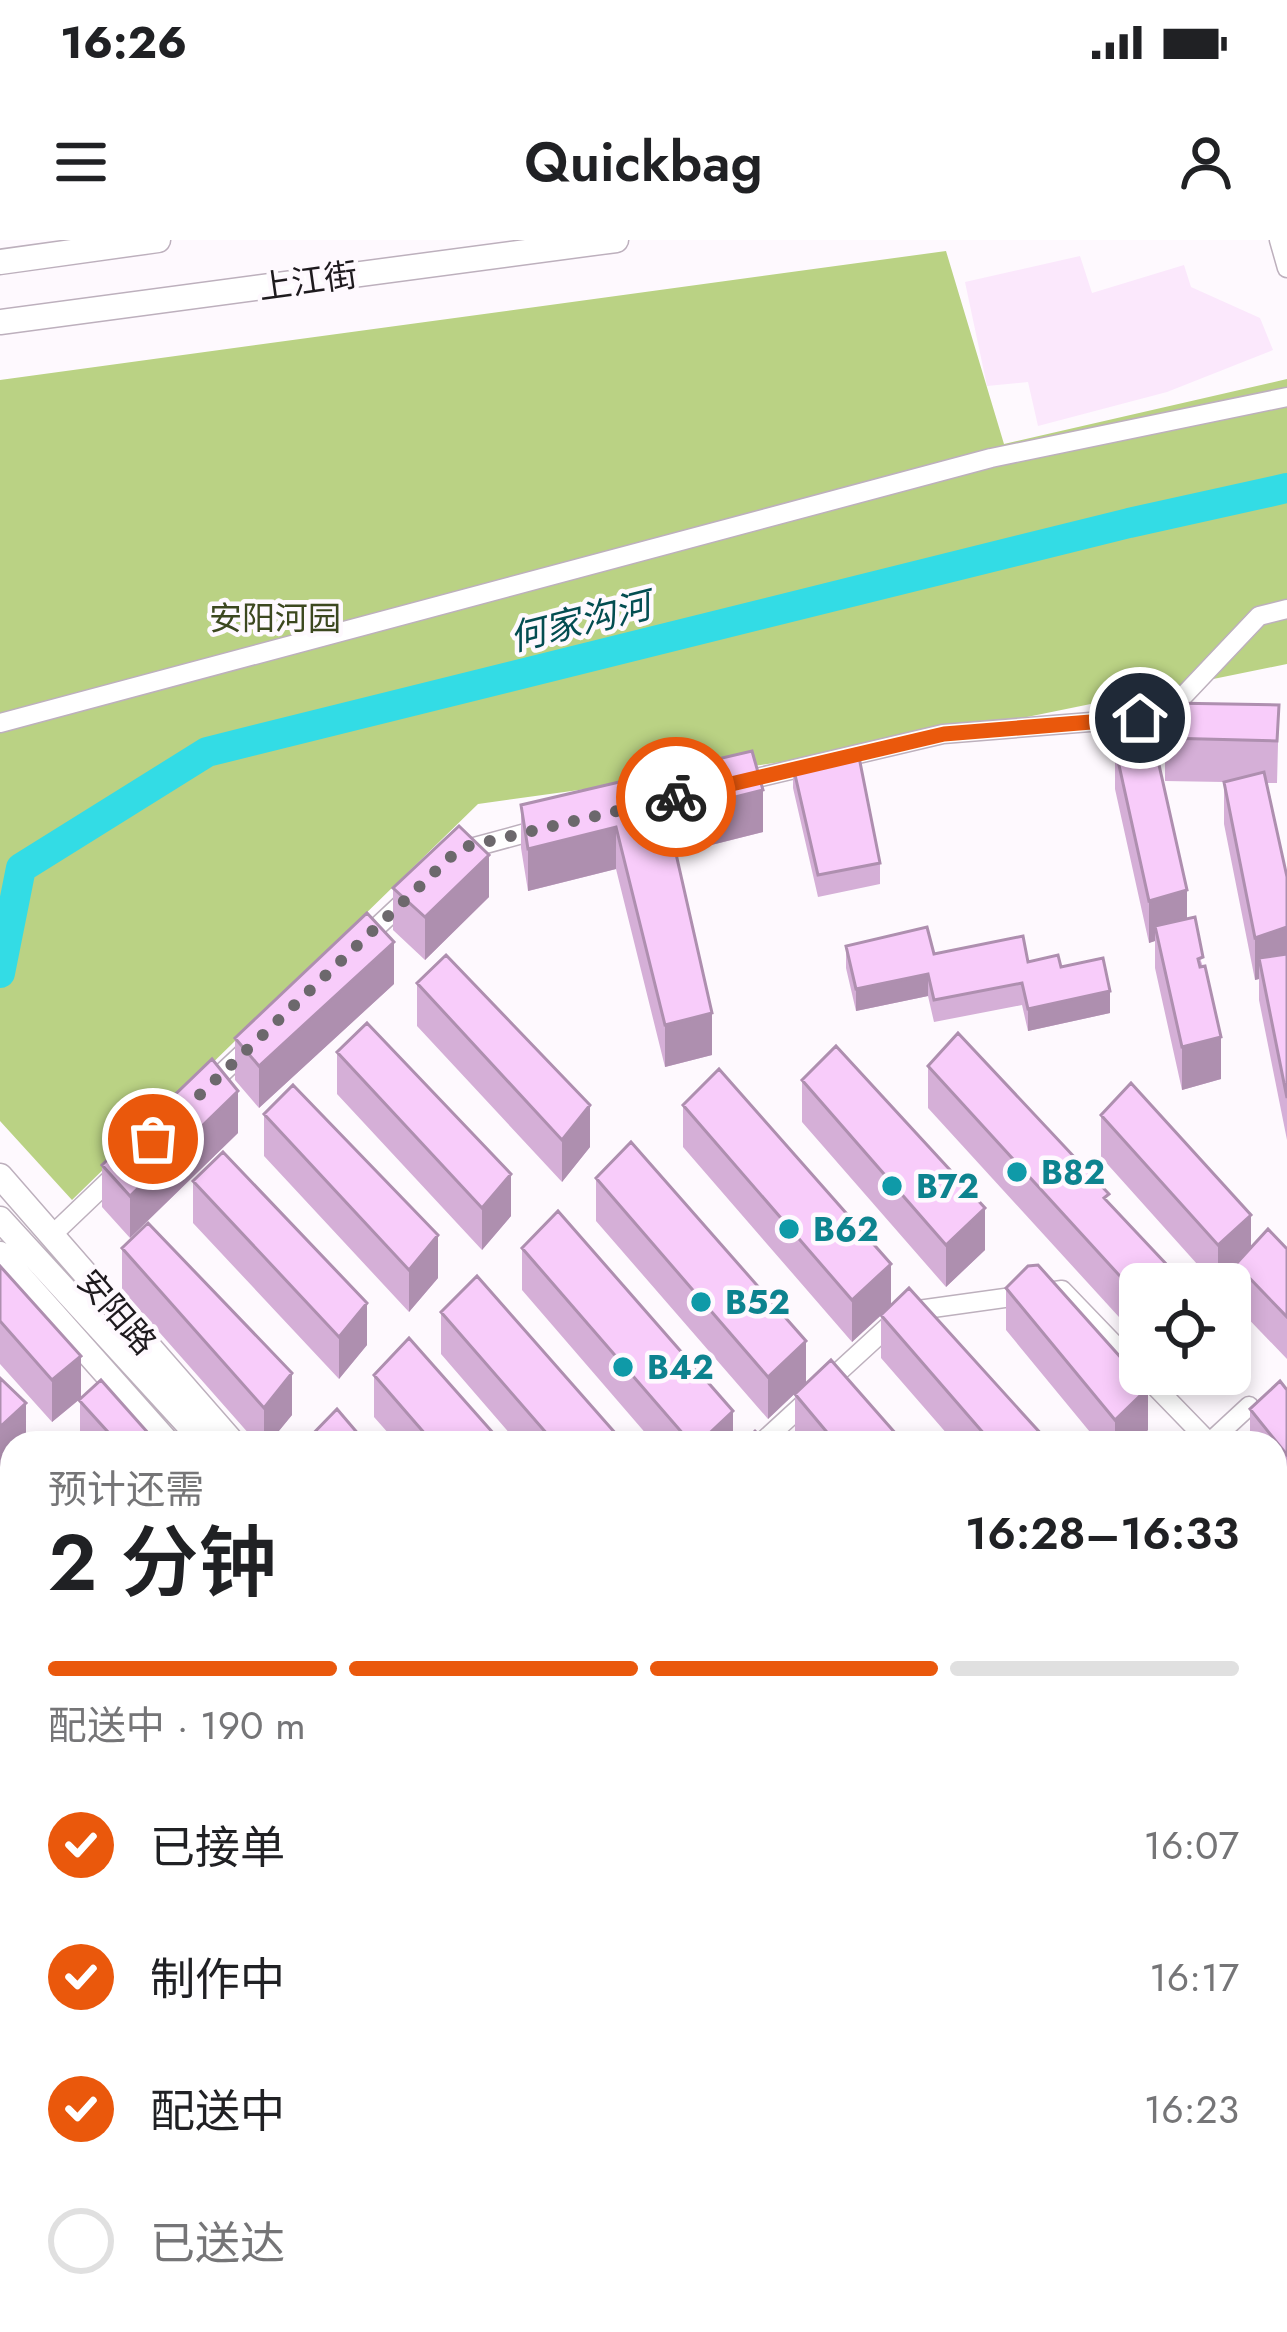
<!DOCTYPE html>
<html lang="zh">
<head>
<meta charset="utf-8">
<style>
  :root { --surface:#fff; --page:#f2f2f2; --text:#202124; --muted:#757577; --line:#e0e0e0; --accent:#ea580c }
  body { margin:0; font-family:Jost,"Noto Sans SC",sans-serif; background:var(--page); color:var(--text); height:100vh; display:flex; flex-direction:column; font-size:45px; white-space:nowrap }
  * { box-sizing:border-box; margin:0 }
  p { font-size:39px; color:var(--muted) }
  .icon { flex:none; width:66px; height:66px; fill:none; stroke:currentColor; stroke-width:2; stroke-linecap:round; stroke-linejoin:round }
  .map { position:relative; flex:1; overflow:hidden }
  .sheet { position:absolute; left:0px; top:1191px; width:1287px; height:903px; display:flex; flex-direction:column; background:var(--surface); border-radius:36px 36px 0 0; box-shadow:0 6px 18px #0003 }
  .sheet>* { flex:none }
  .buttons { position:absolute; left:1119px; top:1023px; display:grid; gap:24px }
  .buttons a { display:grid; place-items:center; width:132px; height:132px; border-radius:18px; background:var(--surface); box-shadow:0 6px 18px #0003; font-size:60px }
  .pin { position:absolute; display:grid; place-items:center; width:102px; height:102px; color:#fff; margin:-51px; border:6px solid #fff; border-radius:50%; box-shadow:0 3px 12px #0007 }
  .courier { position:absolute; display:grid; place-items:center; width:120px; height:120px; margin:-60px; border:9px solid #ea580c; border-radius:50%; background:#fff; color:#222; box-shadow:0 3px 15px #0007 }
  .headline em { font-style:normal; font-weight:600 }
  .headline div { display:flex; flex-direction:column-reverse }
  .headline { display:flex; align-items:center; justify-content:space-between; height:204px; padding:0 48px }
  h1 { font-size:78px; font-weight:600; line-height:90px }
  .bar { display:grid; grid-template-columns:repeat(4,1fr); gap:18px 12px; align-content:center; height:144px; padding:0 48px }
  .bar i { height:15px; border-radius:9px; background:var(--line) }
  .bar .current { background:var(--accent) }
  .bar p { grid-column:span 4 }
  ol { padding:0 48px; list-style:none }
  li { display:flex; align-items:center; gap:36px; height:132px }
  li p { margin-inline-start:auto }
  li .icon { padding:12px; border-radius:50%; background:var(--accent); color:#fff; stroke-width:4 }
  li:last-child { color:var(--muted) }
  li i { width:66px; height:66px; border:6px solid var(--line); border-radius:50% }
  .status { display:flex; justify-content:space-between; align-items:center; height:84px; padding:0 60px; background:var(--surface); direction:ltr }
  .status svg { height:33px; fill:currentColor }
  header { display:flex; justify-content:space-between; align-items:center; height:156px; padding:0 48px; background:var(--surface); font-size:54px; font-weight:600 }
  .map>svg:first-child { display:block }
  .built { fill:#fbe8fc }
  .green { fill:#bad284 }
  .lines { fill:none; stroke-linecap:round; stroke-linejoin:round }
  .river { stroke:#33dce5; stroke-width:30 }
  .minor-casing { stroke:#bdb0bd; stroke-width:21 }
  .major-casing { stroke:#bdb0bd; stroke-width:27 }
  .minor { stroke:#fff; stroke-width:18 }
  .major { stroke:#fff; stroke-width:24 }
  .wall { fill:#d5afd7 }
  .shaded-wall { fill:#ae8faf }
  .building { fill:#f8ccfa; stroke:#ae8faf; stroke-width:3 }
  .done { stroke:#6c686c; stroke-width:12; stroke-dasharray:0 21.6 }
  .route { stroke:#ea580c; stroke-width:15 }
  .culture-dot { fill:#0f9aa8; stroke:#fef9fe; stroke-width:4.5 }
  .labels { text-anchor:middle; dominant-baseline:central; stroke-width:9; stroke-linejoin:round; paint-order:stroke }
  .street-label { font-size:33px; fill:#1e1a1e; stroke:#fef9fe }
  .park-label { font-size:33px; fill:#3c481f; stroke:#fef9fe }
  .culture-label { font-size:33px; font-weight:bold; fill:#0d838f; stroke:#fef9fe; text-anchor:start }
  .water-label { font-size:36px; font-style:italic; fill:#034d51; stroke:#fef9fe }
</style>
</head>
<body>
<div class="status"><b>16:26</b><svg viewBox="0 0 49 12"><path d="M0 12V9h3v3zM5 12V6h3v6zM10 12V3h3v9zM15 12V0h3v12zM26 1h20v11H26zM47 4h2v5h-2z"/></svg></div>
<header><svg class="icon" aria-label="menu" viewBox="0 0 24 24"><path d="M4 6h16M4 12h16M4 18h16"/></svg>Quickbag<svg class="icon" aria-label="person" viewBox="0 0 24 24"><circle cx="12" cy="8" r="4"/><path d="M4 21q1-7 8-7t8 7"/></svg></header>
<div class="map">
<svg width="1287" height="2092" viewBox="0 0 1287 2092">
  <rect width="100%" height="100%" fill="#fef9fe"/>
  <path class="built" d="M 1080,16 L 1092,53 L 1184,25 L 1191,47 L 1260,78 L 1273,110 L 1167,152 L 1038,186 L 1028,142 L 987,146 L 965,42 Z"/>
  <path class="green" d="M 946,11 L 1004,204 L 1287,139 L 1287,424 L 861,511 L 478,564 L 72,960 L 0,881 L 0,140 Z"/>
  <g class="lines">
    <path class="river" d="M 0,733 L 21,628 L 207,512 L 1129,283 L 1287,248"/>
    <g class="minor-casing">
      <path id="minor" d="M 1279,0 L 1287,28
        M 0,483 L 991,218 L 1287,157
        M 735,543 L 943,494 L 1140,478 L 1170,470 L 1259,376 L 1287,369
        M 456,612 L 544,588
        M 364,699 L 410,656
        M 207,847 L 253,804
        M 51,996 L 118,932
        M 1143,1134 L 1209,1202
        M 761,1203 L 904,1072 L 1062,1050 L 1140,1131
        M 1209,1203 L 1249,1166
        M 307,2082 L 316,2092
        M 611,2082 L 620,2092"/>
    </g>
    <g class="major-casing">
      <path id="major" d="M 0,22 L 158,0
        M 0,82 L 616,0
        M 0,936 L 233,1203
        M 0,979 L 205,1203
        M 0,1014 L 168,1203
        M 1010,2082 L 1019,2092
        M 1050,2082 L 1059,2092
        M 193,2092 L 204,2082
        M 233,2092 L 244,2082"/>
    </g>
    <use href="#minor" class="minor"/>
    <use href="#major" class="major"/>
  </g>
  <path class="wall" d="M 1279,465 L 1277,543 L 1267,543 L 1287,637 L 1287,900 L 1259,760 L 1259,739 L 1255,740 L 1224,584 L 1224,542 L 1165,541 L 1165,498 Z
    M 1115,507 L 1187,679 L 1203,727 L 1221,839 L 1182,850 L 1155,728 L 1155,701 L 1149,703 L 1115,549 Z
    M 793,526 L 880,623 L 880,644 L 818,657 L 793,548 Z
    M 521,565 L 763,592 L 676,614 L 712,815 L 665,827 L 616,629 L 528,651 L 521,608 Z
    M 393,648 L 489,657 L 425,720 L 393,690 Z
    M 846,706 L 1028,722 L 1061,727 L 1110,773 L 1028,791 L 1022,765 L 934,782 L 928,756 L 856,771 L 846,728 Z
    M 417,743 L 590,907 L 562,942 L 417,786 Z
    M 394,744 L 259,868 L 235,840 L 235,798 Z
    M 337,812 L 511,976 L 482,1010 L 337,854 Z
    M 928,826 L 1109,963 L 1140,1044 L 1140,1100 L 928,868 Z
    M 802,840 L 985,1010 L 946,1047 L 802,882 Z
    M 683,865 L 891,1066 L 852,1102 L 683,907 Z
    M 264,874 L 438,1038 L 409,1072 L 264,916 Z
    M 1101,875 L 1251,1009 L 1287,1009 L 1287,1119 L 1236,1066 L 1236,1030 L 1221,1044 L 1215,1044 L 1101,917 Z
    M 238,893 L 130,998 L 102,967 L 102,925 Z
    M 596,938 L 806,1143 L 768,1179 L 596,981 Z
    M 193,941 L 367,1105 L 339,1139 L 193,983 Z
    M 122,1008 L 292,1175 L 269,1203 L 257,1203 L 122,1050 Z
    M 522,1008 L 733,1203 L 654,1203 L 522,1050 Z
    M 0,1026 L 81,1158 L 157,1203 L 80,1203 L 80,1159 L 52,1182 L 0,1124 Z
    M 1006,1048 L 1148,1190 L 1135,1203 L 1099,1203 L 1006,1090 Z
    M 441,1072 L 624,1203 L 518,1203 L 441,1114 Z
    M 881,1075 L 1043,1203 L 955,1203 L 881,1118 Z
    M 1171,1134 L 1208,1134 L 1188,1153 Z
    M 374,1135 L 502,1203 L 397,1203 L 374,1177 Z
    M 1287,1150 L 1287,1257 L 1275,1242 L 1275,1203 L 1250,1203 L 1250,1169 Z
    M 795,1154 L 904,1203 L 800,1203 L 795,1197 Z
    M 1275,1286 L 1287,1299 L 1287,1406 L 1275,1392 Z
    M 12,1396 L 12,1490 L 10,1492 L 0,1481 L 0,1408 Z
    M 1275,1436 L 1287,1450 L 1287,1559 L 1275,1545 Z
    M 1275,1608 L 1287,1622 L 1287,1734 L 1275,1721 Z
    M 1287,1809 L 1287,1898 L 1275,1884 L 1275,1822 Z
    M 1275,1917 L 1287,1930 L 1287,2060 L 1275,2046 Z
    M 349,2082 L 439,2082 L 449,2092 L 359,2092 Z
    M 652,2082 L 729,2082 L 718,2092 L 661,2092 Z
    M 907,2082 L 971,2082 L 980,2092 L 907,2092 Z
    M 1072,2082 L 1175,2082 L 1184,2092 L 1074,2092 Z
    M 1188,2082 L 1275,2082 L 1281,2092 L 1197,2092 Z"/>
  <path class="shaded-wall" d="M 763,550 L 763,592 L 667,616 L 667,574 Z
    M 616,587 L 616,629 L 528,651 L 528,609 Z
    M 489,615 L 489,657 L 425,720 L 425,677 Z
    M 1187,650 L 1187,692 L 1155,686 L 1155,701 L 1149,703 L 1149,661 Z
    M 1287,687 L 1287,729 L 1259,718 L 1259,739 L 1255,740 L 1255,698 Z
    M 394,702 L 394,744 L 259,868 L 259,826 Z
    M 928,734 L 928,756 L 856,771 L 856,749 Z
    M 1110,751 L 1110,773 L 1028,791 L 1028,769 Z
    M 712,773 L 712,815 L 665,827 L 665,785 Z
    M 1221,797 L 1221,839 L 1182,850 L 1182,807 Z
    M 238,851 L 238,893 L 130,998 L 130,956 Z
    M 590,865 L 590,907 L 562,942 L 562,900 Z
    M 511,934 L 511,976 L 482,1010 L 482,968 Z
    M 985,968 L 985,1010 L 946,1047 L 946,1005 Z
    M 1251,975 L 1251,1017 L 1236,1024 L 1236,1030 L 1221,1044 L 1218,1044 L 1218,1005 Z
    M 438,995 L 438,1038 L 409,1072 L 409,1030 Z
    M 891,1024 L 891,1066 L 852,1102 L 852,1060 Z
    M 367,1063 L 367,1105 L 339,1139 L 339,1097 Z
    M 806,1101 L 806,1143 L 768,1179 L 768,1137 Z
    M 81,1116 L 81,1158 L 52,1182 L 52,1140 Z
    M 292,1133 L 292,1175 L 269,1203 L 264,1203 L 264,1168 Z
    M 1188,1134 L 1208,1134 L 1188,1153 Z
    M 1148,1148 L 1148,1190 L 1135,1203 L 1115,1203 L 1115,1180 Z
    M 26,1163 L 26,1203 L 12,1203 L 12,1218 L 0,1229 L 0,1187 Z
    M 733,1171 L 733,1203 L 699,1203 Z
    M 12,1307 L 12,1349 L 0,1361 L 0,1319 Z
    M 12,1448 L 12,1490 L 10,1492 L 10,1450 Z
    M 12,1568 L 12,1610 L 0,1621 L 0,1579 Z
    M 12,1715 L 12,1758 L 0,1768 L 0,1726 Z
    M 1283,1761 L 1283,1803 L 1275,1811 L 1275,1769 Z
    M 12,1895 L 12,1930 L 0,1941 L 0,1907 Z
    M 1281,2060 L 1281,2092 L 1248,2092 L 1258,2082 L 1275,2082 L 1275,2066 Z
    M 507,2082 L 552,2082 L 544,2085 L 542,2092 L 496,2092 Z
    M 688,2082 L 729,2082 L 718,2092 L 688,2092 Z
    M 850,2082 L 897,2082 L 886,2092 L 839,2092 Z"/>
  <path class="building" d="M 1169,463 L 1279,465 L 1277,501 L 1165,498 Z
    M 1153,498 L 1187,650 L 1149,661 L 1115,507 Z
    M 752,511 L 763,550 L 667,574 L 712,773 L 665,785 L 616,587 L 528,609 L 521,565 Z
    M 858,512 L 880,623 L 818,635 L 793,526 Z
    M 1264,532 L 1287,637 L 1287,687 L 1255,698 L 1224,542 Z
    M 459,586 L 489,615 L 425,677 L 393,648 Z
    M 367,673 L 394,702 L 259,826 L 235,798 Z
    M 1195,677 L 1203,717 L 1198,719 L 1200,727 L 1205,726 L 1221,797 L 1182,807 L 1155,686 Z
    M 927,687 L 934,714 L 1023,696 L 1028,722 L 1058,715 L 1061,727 L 1103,718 L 1110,751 L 1028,769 L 1022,743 L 934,760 L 928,734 L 856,749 L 846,706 Z
    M 1287,714 L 1287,858 L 1259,718 Z
    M 446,715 L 590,865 L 562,900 L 417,743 Z
    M 367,783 L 511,934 L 482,968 L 337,812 Z
    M 958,793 L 1109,954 L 1104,958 L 1185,1044 L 1140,1044 L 1140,1058 L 928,826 Z
    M 836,806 L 985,968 L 946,1005 L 802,840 Z
    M 212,819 L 238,851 L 130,956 L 102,925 Z
    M 719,829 L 891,1024 L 852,1060 L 683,865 Z
    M 1131,843 L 1251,975 L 1218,1005 L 1101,875 Z
    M 293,845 L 438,995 L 409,1030 L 264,874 Z
    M 631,902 L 806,1101 L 768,1137 L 596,938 Z
    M 223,912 L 367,1063 L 339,1097 L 193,941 Z
    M 558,971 L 733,1171 L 699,1203 L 691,1203 L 522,1008 Z
    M 148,983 L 292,1133 L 264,1168 L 122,1008 Z
    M 1268,989 L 1287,1009 L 1287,1077 L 1236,1024 Z
    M 1038,1025 L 1148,1148 L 1115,1180 L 1006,1048 L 1028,1026 Z
    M 0,1026 L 81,1116 L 52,1140 L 0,1081 Z
    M 477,1036 L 624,1203 L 555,1203 L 441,1072 Z
    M 909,1048 L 1043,1196 L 1035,1203 L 992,1203 L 881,1075 Z
    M 409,1098 L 502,1203 L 433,1203 L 374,1135 Z
    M 831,1120 L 904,1203 L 836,1203 L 795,1154 Z
    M 0,1138 L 26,1163 L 0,1187 Z
    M 101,1140 L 157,1203 L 118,1203 L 79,1160 Z
    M 1280,1141 L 1287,1150 L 1287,1215 L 1250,1169 Z
    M 337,1169 L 366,1203 L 304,1203 Z
    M 755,1191 L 767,1203 L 743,1203 Z
    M 12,1252 L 12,1307 L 0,1319 L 0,1263 Z
    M 1275,1286 L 1287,1299 L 1287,1364 L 1275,1350 Z
    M 12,1396 L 12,1448 L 10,1450 L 0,1439 L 0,1408 Z
    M 1275,1436 L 1287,1450 L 1287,1517 L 1275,1503 Z
    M 0,1546 L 12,1558 L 12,1568 L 0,1579 Z
    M 1275,1608 L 1287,1622 L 1287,1692 L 1275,1679 Z
    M 12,1663 L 12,1715 L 0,1726 L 0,1674 Z
    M 1275,1752 L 1283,1761 L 1275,1769 Z
    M 1287,1809 L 1287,1856 L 1275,1841 L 1275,1822 Z
    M 12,1836 L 12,1895 L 0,1907 L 0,1847 Z
    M 1275,1917 L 1287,1930 L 1287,2018 L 1275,2004 Z
    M 0,1978 L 12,1993 L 12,2082 L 94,2082 L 103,2089 L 100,2092 L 0,2092 Z
    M 249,2082 L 286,2082 L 295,2092 L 238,2092 Z
    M 389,2082 L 439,2082 L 449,2092 L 398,2092 Z
    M 466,2082 L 507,2082 L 496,2092 L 455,2092 Z
    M 547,2082 L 588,2082 L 596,2092 L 550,2092 L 544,2085 Z
    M 794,2082 L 850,2082 L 839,2092 L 783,2092 Z
    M 921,2082 L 971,2082 L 980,2092 L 930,2092 Z
    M 1100,2082 L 1175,2082 L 1184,2092 L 1109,2092 Z
    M 1223,2082 L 1258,2082 L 1248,2092 L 1232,2092 Z"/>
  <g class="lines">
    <path class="done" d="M 153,899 L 460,608 L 676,557"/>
    <path class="route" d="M 676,557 L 944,494 L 1140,478"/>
  </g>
  <g class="culture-dot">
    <circle cx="1017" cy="932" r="12"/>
    <circle cx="892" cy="946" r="12"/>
    <circle cx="789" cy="989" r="12"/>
    <circle cx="701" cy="1062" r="12"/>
    <circle cx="623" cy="1127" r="12"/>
  </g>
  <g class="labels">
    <g class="street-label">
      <text transform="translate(308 41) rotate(-8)">上江街</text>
      <text transform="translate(117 1072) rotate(49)">安阳路</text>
    </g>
    <g class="park-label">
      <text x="275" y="378">安阳河园</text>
    </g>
    <g class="culture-label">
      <text x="1041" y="932">B82</text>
      <text x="916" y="946">B72</text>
      <text x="813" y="989">B62</text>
      <text x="725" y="1062">B52</text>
      <text x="647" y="1127">B42</text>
    </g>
    <g class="water-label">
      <text transform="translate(580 381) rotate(-14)">何家沟河</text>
    </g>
  </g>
</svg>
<div class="buttons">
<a><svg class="icon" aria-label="locate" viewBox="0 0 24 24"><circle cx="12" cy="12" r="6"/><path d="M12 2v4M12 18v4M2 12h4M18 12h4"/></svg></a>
</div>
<div class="pin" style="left:153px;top:899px;background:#ea580c"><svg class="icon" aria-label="bag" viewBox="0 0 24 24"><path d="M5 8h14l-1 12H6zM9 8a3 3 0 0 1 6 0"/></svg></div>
<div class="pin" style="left:1140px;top:478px;background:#1f2937"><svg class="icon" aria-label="home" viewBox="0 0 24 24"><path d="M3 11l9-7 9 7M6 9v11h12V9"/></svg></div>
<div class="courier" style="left:676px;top:557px"><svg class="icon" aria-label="bike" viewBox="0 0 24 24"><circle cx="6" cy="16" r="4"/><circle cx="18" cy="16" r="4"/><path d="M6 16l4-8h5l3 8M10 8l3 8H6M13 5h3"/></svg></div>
<section class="sheet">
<div class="headline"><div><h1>2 分钟</h1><p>预计还需</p></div><em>16:28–16:33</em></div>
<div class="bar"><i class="current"></i><i class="current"></i><i class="current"></i><i></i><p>配送中 · 190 m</p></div>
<ol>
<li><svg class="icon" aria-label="check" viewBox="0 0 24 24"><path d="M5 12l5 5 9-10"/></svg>已接单<p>16:07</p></li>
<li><svg class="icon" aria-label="check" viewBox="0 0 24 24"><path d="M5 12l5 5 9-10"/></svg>制作中<p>16:17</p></li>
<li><svg class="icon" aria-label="check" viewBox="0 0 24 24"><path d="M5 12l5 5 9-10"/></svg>配送中<p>16:23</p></li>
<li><i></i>已送达</li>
</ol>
</section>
</div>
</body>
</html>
